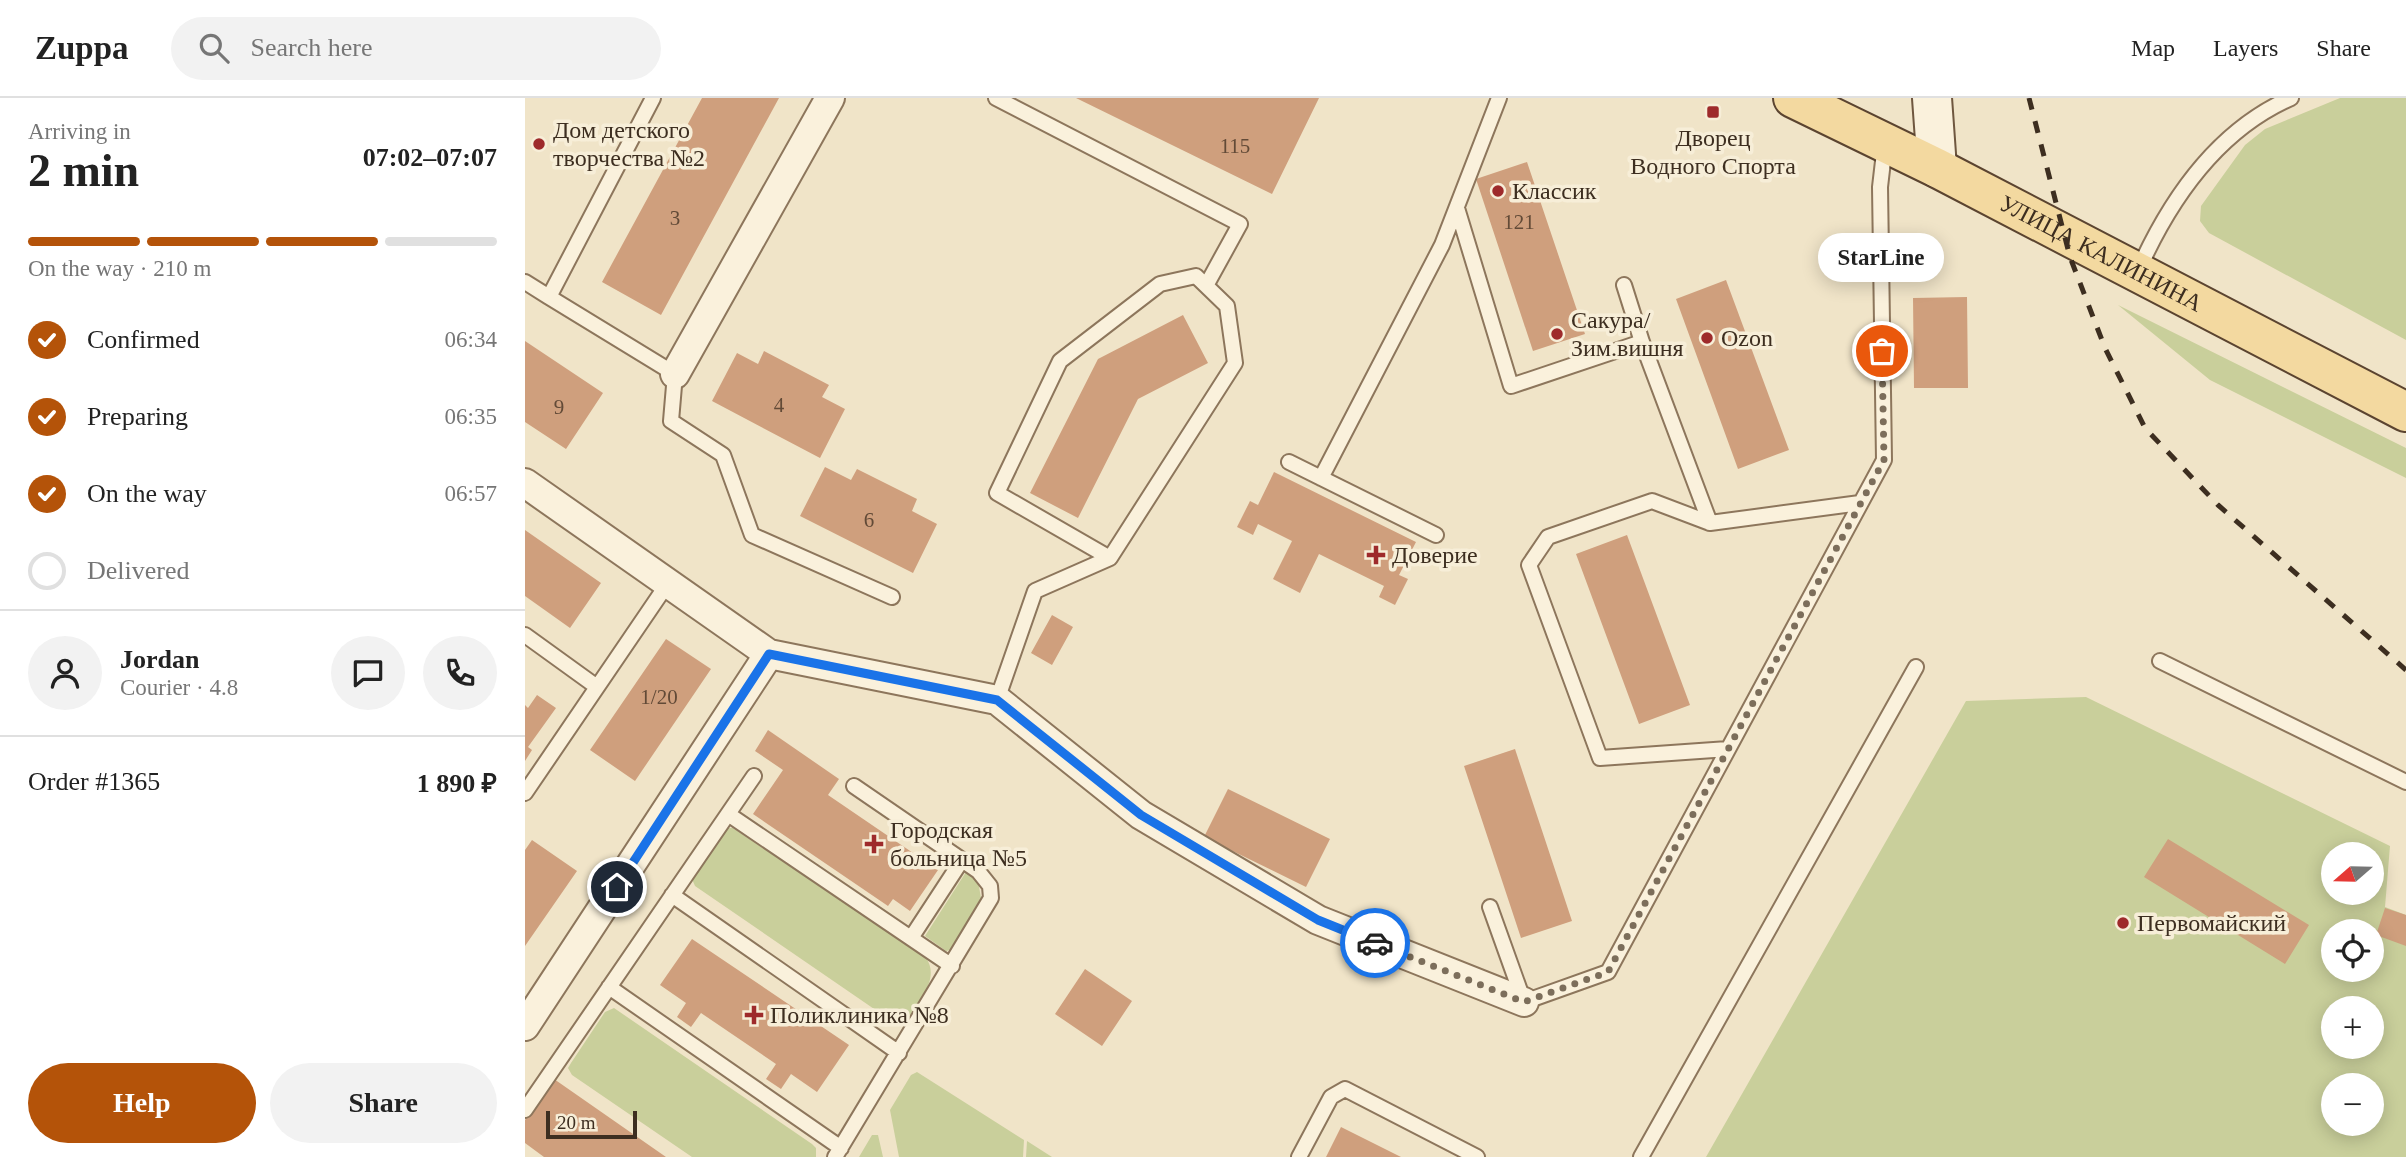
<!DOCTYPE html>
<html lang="en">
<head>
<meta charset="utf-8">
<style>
  :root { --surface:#fff; --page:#f2f2f2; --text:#222; --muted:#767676; --line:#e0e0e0; --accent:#b45309 }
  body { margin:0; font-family:Georgia,serif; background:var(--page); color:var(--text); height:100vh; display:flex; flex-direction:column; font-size:26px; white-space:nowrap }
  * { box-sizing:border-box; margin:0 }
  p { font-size:23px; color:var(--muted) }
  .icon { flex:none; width:38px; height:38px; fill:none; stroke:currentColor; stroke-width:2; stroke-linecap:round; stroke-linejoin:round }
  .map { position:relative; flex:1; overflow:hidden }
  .drawer { display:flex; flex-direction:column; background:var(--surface); width:525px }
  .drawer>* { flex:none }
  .needle { width:46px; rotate:250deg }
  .controls { position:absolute; left:1796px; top:744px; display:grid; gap:14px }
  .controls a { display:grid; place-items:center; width:63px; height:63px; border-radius:50%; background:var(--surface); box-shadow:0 4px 18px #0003; font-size:35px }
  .scale { position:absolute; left:21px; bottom:18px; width:91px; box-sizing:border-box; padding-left:7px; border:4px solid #3d2e20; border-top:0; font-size:19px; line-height:24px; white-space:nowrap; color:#3d2e20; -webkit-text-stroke:5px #f7eed8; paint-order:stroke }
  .pin { position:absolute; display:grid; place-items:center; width:60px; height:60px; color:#fff; margin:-30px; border:4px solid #fff; border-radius:50%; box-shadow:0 2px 7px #0007 }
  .courier { position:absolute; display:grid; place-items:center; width:70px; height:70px; margin:-35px; border:5px solid #1a73e8; border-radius:50%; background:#fff; color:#222; box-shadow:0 2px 9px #0007 }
  .bubble { position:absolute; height:49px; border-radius:24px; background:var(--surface); box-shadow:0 4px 18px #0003; font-size:23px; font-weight:600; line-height:49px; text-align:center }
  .summary em { font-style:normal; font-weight:600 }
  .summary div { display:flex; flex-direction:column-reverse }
  .summary { display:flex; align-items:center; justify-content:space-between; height:119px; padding:0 28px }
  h1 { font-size:46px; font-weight:600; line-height:52px }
  .bar { display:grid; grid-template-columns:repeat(4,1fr); gap:10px 7px; align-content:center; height:84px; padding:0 28px }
  .bar i { height:9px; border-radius:5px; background:var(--line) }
  .bar .active { background:var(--accent) }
  .bar p { grid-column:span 4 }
  .line { display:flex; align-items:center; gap:18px; padding:0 28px; border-top:2px solid var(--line) }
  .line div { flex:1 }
  .round { display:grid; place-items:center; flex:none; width:74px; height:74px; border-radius:37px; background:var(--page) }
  ol { padding:0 28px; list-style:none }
  li { display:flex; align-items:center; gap:21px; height:77px }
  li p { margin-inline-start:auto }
  li .icon { padding:7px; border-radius:50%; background:var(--accent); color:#fff; stroke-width:4 }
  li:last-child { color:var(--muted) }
  li i { width:38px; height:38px; border:4px solid var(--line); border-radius:50% }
  .primary-button { display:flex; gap:14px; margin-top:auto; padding:14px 28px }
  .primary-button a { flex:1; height:80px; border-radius:42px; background:var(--accent); color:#fff; font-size:28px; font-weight:600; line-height:80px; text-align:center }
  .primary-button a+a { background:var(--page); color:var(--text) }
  header { display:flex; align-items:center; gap:42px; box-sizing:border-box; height:98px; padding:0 35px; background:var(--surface); border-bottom:2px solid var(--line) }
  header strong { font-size:33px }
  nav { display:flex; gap:38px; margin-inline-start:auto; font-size:24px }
  .search { width:490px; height:63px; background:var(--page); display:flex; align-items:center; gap:18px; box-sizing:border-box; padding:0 24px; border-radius:38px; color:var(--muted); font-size:26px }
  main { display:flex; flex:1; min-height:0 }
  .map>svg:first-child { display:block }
  .green { fill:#c9cf9b; fill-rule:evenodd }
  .building { fill:#cf9f7d }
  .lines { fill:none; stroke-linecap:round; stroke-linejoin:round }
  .lane-casing { stroke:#8d765c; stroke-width:18 }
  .street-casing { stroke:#8d765c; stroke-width:32 }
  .secondary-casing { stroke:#6f573f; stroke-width:42 }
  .primary-casing { stroke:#5b4430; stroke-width:42 }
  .lane { stroke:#faf1dc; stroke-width:14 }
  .street { stroke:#faf1dc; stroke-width:28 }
  .secondary { stroke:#faf1dc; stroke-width:38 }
  .primary { stroke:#f3d9a0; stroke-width:38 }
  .rail { stroke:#3d2e20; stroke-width:5; stroke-dasharray:12 12; stroke-linecap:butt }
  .done { stroke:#7c6e5b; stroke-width:7; stroke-dasharray:0 12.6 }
  .route { stroke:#1a73e8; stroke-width:9 }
  .poi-dot { fill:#9e2a2b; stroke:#f7eed8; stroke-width:2.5 }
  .labels { text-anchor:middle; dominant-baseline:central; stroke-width:7; stroke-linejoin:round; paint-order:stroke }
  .number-label { font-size:21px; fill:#624a37 }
  .poi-label { font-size:24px; fill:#3d2e20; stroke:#f7eed8; text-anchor:start }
  .street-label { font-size:24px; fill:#3d2e20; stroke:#f7eed8 }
</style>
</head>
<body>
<header>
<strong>Zuppa</strong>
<div class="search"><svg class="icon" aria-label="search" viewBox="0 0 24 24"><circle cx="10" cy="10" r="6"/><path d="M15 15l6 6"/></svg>Search here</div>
<nav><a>Map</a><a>Layers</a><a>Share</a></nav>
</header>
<main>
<section class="drawer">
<div class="summary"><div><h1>2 min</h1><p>Arriving in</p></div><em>07:02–07:07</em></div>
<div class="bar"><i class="active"></i><i class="active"></i><i class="active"></i><i></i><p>On the way · 210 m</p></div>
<ol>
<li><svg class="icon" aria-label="check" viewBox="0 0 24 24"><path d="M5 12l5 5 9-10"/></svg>Confirmed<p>06:34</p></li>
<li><svg class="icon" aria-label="check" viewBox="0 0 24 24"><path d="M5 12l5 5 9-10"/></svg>Preparing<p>06:35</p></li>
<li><svg class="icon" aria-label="check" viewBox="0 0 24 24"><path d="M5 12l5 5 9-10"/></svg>On the way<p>06:57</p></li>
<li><i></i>Delivered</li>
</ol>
<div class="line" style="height:126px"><a class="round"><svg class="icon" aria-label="person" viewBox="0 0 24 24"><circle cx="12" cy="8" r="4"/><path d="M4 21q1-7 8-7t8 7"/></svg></a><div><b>Jordan</b><p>Courier · 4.8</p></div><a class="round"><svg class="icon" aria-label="chat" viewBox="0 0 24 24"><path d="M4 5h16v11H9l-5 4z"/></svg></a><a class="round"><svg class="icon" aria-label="phone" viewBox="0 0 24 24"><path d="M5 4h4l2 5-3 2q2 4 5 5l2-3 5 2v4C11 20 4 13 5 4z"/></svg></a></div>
<div class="line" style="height:91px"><div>Order #1365</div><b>1 890 ₽</b></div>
<div class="primary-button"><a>Help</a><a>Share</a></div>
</section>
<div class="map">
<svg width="1881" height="1059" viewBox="0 0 1881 1059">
  <rect width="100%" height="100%" fill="#f0e4c8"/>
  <path class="green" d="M 1815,0 L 1881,0 L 1881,242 L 1684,135 L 1675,123 L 1676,108 L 1720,47 L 1740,31 Z
    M 1593,207 L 1881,350 L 1881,380 L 1685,282 Z
    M 1561,599 L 1865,748 L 1860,809 L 1881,817 L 1881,1059 L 1181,1059 L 1441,603 ZM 1808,756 L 1846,756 L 1846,794 L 1808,794 ZM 1808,833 L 1846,833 L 1846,872 L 1808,872 ZM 1808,910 L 1846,910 L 1846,948 L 1808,948 ZM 1808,987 L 1846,987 L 1846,1026 L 1808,1026 Z
    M 201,730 L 208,730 L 401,860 C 416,881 392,905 381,923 L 371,926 L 170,788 L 167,781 Z
    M 441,774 L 453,783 L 456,800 L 425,852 L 421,853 L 400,838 Z
    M 89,910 L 287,1046 L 291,1050 L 291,1059 L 167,1059 L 47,977 L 43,970 L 46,965 L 80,914 Z
    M 392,974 L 499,1042 L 498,1059 L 374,1059 L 365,1012 L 386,977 Z
    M 347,1037 L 353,1037 L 358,1059 L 334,1059 Z
    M 502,1043 L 527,1059 L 501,1059 Z"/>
  <path class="building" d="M 177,0 L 254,0 L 136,217 L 77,184 Z
    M 551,0 L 794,0 L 747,96 Z
    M 1002,64 L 1060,236 L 1008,253 L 951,81 Z
    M 1201,182 L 1264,352 L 1213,371 L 1151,201 Z
    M 1442,199 L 1443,290 L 1389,290 L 1388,200 Z
    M 658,217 L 683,265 L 613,301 L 553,420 L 505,395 L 573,261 Z
    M 0,243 L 78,295 L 41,351 L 0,324 Z
    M 239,253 L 304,287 L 297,299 L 320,311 L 295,360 L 187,303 L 212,255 L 233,266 Z
    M 300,369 L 326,382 L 332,371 L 392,401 L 387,413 L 412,426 L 388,475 L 275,418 Z
    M 749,374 L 891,444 L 874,477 L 883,481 L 870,507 L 854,499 L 859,488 L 794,456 L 775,495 L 748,481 L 767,443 L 733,426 L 728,437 L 712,429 L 725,403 L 733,407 Z
    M 0,432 L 76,485 L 45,530 L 0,498 Z
    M 1102,437 L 1165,607 L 1114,626 L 1051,456 Z
    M 527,517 L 548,529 L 527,567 L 506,555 Z
    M 141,541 L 186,571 L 110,683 L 65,652 Z
    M 12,597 L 31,610 L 3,649 L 7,652 L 0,663 L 0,607 L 3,610 Z
    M 243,632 L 314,681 L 303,697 L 413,772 L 385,813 L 368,801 L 363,808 L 228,716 L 258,672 L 230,653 Z
    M 990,651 L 1047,823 L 996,840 L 939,668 Z
    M 703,691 L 805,741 L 781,789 L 679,739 Z
    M 1643,741 L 1784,827 L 1760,866 L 1619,779 Z
    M 7,742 L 52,773 L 0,848 L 0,752 Z
    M 1860,810 L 1881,817 L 1881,848 L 1851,837 Z
    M 167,841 L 324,947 L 292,994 L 266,976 L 256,991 L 241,981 L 251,966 L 176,915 L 166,929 L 152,919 L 161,905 L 135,887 Z
    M 560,871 L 607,903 L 577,948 L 530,916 Z
    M 29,981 L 141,1059 L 19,1059 L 0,1045 L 0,1022 Z
    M 816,1029 L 876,1059 L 801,1059 Z"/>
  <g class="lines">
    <g class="lane-casing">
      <path id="lane" d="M 128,0 L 24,199 L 150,276 L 146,323 L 198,357 L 227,437 L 367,499
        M 471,0 L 715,126 L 682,186
        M 932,110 L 986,288 L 1117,244
        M 1613,173 C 1645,101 1693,32 1766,0
        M 0,184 L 24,199
        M 1099,187 L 1117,244 L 1185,425 L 1335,405
        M 764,364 L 911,437
        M 796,380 L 917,147 L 974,0
        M 1185,425 L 1127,403 L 1023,439 L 1004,467 L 1075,660 L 1203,651
        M 0,537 L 72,589
        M 1635,563 L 1881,684
        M 472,602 L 510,493 L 585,460 L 710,265 L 702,208 L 671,178 L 635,186 L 535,263 L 472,395 L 585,460
        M 0,695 L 143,485
        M 203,716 L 427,868
        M 147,797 L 374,955
        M 965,809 L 999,904 L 1083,874 L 1359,362 L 1355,89 L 1360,46
        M 386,840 L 437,762
        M 84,889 L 316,1050
        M 0,1012 L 229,678
        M 310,1059 L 466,800 L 465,788 L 453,773 L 329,688
        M 774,1059 L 806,999 L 820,991 L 952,1059
        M 1116,1059 L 1391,569"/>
    </g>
    <g class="street-casing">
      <path id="street" d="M 150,276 L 305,0
        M 0,385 L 244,556 L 472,602 L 616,717 L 793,822 L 999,904
        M 0,928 L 244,556"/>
    </g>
    <g class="secondary-casing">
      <path id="secondary" d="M 1407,0 L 1412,70"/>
    </g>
    <g class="primary-casing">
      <g id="primary">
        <path id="s1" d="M 1268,0 L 1412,70 L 1881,314"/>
      </g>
    </g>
    <use href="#lane" class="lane"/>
    <use href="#street" class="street"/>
    <use href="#secondary" class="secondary"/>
    <use href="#primary" class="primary"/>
    <path class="rail" d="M 1504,0 L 1545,159 L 1580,250 L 1620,330 L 1693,407 L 1881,572"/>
  </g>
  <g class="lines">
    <path class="done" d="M 850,845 L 999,904 L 1083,874 L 1359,362 L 1357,253"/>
    <path class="route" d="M 92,789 L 244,556 L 472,602 L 616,717 L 793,822 L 850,845"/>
  </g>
  <g class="poi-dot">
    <rect x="1181" y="7" width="14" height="14" rx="3.5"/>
    <circle cx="14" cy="46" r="7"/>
    <circle cx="973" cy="93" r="7"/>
    <circle cx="1032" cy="236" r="7"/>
    <circle cx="1182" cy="240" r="7"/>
    <path d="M847.5 446.5h7v7h7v7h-7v7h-7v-7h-7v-7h7z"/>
    <path d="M345.5 735.5h7v7h7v7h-7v7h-7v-7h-7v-7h7z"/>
    <circle cx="1598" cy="825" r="7"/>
    <path d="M225.5 906.5h7v7h7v7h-7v7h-7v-7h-7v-7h7z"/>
  </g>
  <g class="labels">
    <g class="number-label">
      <text x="710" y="48">115</text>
      <text x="150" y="120">3</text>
      <text x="994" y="124">121</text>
      <text x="254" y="307">4</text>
      <text x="34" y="309">9</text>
      <text x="344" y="422">6</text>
      <text x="134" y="599">1/20</text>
    </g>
    <g class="poi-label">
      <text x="28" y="32">Дом детского<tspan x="28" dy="28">творчества №2</tspan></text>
      <text x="1188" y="40" text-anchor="middle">Дворец<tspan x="1188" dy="28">Водного Спорта</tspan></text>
      <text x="987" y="93">Классик</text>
      <text x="1046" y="222">Сакура/<tspan x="1046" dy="28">Зим.вишня</tspan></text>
      <text x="1196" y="240">Ozon</text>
      <text x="867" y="457">Доверие</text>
      <text x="365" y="732">Городская<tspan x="365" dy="28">больница №5</tspan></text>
      <text x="1612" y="825">Первомайский</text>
      <text x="245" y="917">Поликлиника №8</text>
    </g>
    <g class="street-label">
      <text stroke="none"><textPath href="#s1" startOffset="345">УЛИЦА КАЛИНИНА</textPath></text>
    </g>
  </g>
</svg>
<div class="controls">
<a><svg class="needle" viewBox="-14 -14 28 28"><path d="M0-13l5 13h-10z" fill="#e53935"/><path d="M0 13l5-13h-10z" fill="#767676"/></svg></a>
<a><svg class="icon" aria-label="locate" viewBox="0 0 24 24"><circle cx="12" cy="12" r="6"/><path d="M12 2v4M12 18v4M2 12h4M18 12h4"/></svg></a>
<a>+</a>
<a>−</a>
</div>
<div class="scale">20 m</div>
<div class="pin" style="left:1357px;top:253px;background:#ea580c"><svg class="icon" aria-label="bag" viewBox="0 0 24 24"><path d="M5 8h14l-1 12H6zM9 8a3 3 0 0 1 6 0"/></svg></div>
<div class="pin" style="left:92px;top:789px;background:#1f2937"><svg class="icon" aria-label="home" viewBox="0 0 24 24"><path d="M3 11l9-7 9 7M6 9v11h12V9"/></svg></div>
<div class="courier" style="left:850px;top:845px"><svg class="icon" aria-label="car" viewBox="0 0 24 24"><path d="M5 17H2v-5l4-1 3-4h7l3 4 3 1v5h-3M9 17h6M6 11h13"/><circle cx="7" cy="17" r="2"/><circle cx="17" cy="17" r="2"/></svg></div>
<div class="bubble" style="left:1293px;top:135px;width:126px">StarLine</div>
</div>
</main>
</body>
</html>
